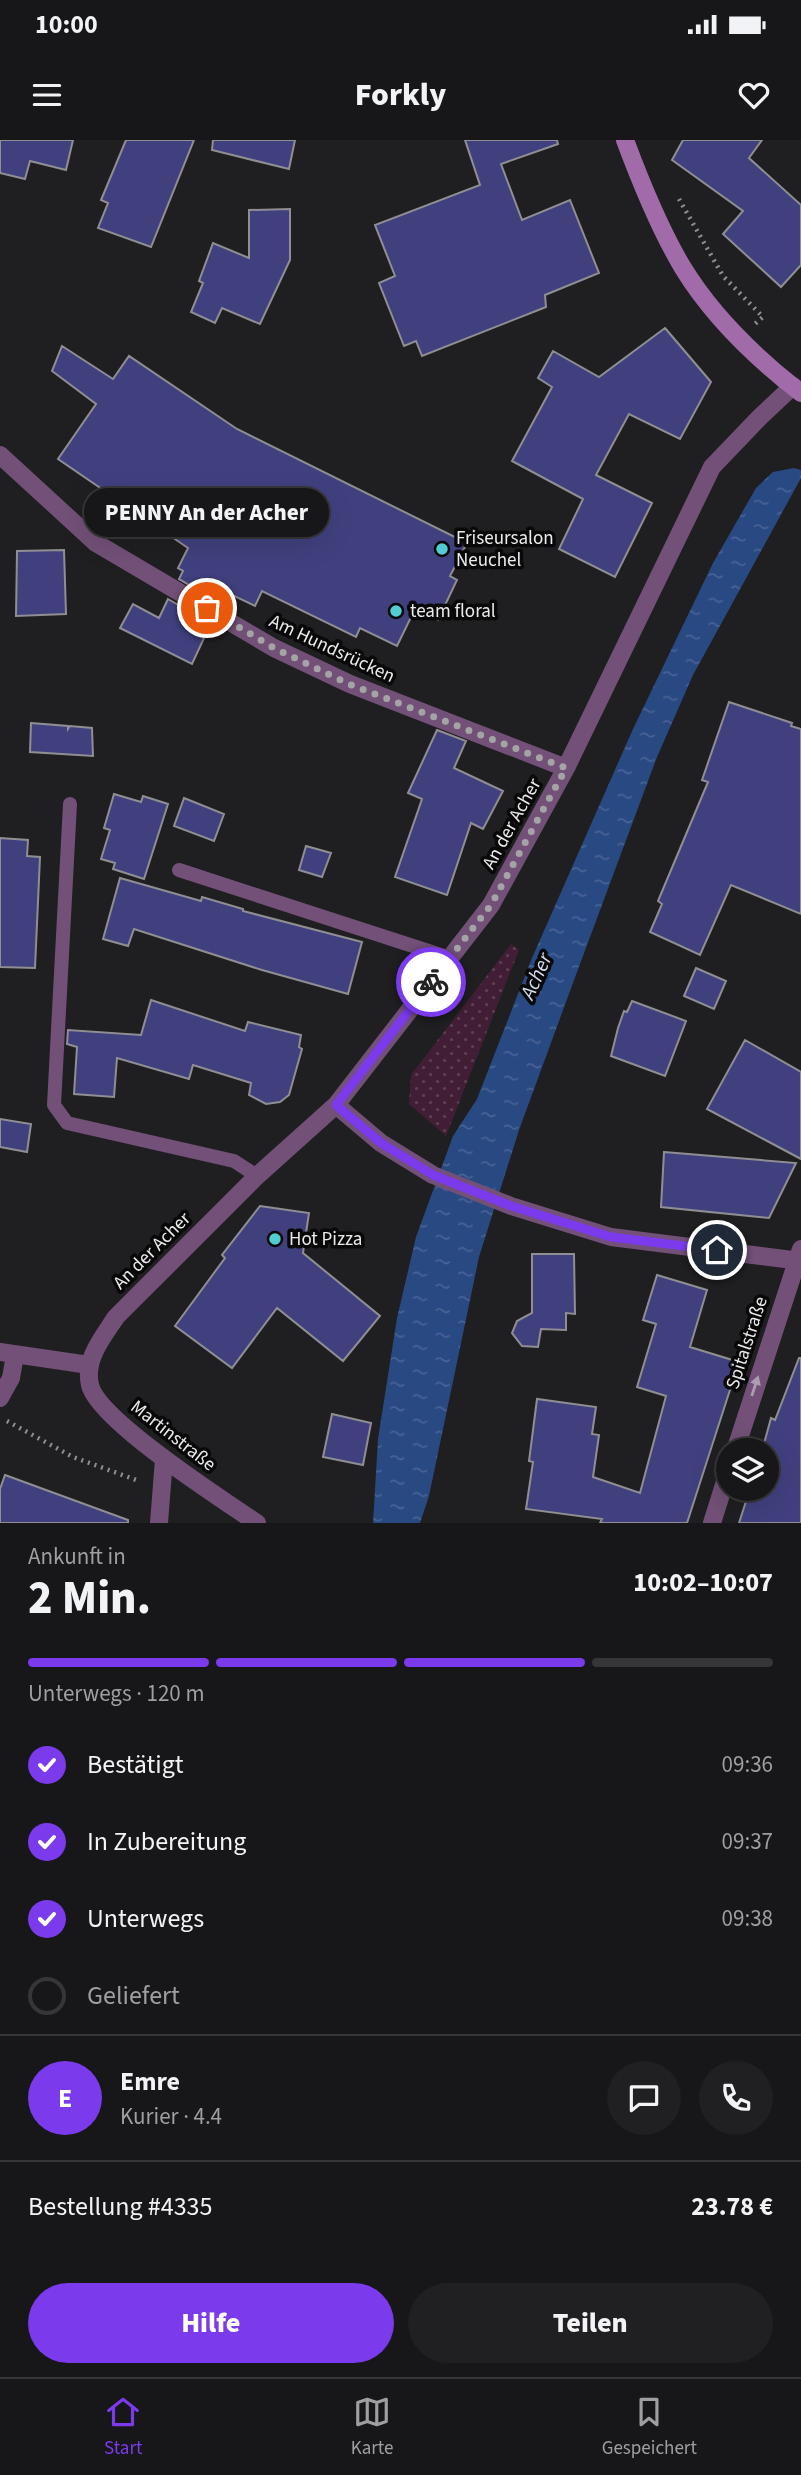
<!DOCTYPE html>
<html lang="de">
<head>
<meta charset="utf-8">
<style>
  :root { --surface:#171618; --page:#201f21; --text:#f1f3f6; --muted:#9e9fa2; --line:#363537; --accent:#7c3aed }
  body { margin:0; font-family:"Source Sans 3",sans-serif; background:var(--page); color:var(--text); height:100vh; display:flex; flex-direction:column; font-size:26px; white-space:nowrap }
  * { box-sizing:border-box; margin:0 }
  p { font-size:23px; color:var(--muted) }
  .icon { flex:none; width:38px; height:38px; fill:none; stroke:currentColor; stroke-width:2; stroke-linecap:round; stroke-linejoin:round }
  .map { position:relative; height:1383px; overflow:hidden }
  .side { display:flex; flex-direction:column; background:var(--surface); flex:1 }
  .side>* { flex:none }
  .controls { position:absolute; left:716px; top:1298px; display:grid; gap:14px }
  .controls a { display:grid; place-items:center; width:63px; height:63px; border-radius:50%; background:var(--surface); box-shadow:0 7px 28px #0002,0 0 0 2px var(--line); font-size:35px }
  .pin { position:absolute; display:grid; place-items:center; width:60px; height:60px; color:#fff; margin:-30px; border:4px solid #fff; border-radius:50%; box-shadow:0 2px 7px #0007 }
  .courier { position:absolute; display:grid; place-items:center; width:70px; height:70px; margin:-35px; border:5px solid #7c3aed; border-radius:50%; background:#fff; color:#222; box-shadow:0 2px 9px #0007 }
  .bubble { position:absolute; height:49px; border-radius:24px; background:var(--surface); box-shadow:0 7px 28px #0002,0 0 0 2px var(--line); font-size:23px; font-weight:800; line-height:49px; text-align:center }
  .headline em { font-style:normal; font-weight:800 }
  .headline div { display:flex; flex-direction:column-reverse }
  .headline { display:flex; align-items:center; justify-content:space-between; height:119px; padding:0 28px }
  h1 { font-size:46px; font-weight:800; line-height:52px }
  .bar { display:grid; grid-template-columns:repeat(4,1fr); gap:10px 7px; align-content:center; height:84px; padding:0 28px }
  .bar i { height:9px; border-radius:5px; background:var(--line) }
  .bar .on { background:var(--accent) }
  .bar p { grid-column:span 4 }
  .line { display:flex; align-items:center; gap:18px; padding:0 28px; border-top:2px solid var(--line) }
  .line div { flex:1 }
  .round { display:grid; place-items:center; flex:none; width:74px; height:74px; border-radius:37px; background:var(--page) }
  ol { padding:0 28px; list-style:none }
  li { display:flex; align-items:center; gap:21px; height:77px }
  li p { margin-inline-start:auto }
  li .icon { padding:7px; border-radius:50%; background:var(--accent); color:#fff; stroke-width:4 }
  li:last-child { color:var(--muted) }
  li i { width:38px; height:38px; border:4px solid var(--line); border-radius:50% }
  .button { display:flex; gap:14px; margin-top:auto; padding:14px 28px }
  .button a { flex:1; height:80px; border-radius:42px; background:var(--accent); color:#fff; font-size:28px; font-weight:800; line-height:80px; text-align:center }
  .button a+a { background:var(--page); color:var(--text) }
  .status { display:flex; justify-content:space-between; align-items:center; height:49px; padding:0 35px; background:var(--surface); direction:ltr }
  .status svg { height:19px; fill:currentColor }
  header { display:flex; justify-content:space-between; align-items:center; height:91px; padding:0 28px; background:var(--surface); font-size:32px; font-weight:800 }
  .tabs { display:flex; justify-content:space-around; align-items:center; height:98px; border-top:2px solid var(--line); background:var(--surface); font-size:19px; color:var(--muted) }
  .tabs a { display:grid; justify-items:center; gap:4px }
  .tabs .on { color:var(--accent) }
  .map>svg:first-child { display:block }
  .grass { fill:url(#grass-dots) }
  .water { fill:url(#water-ripples) }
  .building { fill:#40407f; stroke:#8f8f93; stroke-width:2 }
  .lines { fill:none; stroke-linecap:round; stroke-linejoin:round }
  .path { stroke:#8f8e90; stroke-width:4.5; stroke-dasharray:2 5; stroke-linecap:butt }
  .lane { stroke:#725077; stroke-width:14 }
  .street { stroke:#725077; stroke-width:18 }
  .secondary { stroke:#a16baa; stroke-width:18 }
  .oneway { fill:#ae9db2 }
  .done { stroke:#a4a3a5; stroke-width:7; stroke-dasharray:0 12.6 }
  .route { stroke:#7c3aed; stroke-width:9 }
  .poi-dot { fill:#51ccd3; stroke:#090809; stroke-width:2.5 }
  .labels { text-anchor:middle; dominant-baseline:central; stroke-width:7; stroke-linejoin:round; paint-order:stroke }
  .poi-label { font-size:19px; fill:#ebeaec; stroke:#090809; text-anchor:start }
  .street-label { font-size:19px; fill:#ebeaec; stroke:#090809 }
  .water-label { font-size:21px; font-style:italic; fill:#d2ddef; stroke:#090809 }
</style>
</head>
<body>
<div class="status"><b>10:00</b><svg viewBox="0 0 49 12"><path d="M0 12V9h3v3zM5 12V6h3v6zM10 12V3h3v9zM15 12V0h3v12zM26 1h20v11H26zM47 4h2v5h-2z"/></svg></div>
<header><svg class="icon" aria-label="menu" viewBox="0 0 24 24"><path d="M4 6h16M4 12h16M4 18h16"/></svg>Forkly<svg class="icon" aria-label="heart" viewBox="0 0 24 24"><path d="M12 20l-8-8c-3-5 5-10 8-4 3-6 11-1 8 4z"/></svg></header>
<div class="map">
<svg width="801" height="1383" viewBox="0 0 801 1383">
  <defs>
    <pattern id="grass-dots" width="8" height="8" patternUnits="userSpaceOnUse" patternTransform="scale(1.75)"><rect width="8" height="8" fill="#411e35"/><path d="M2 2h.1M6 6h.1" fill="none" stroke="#5d3f52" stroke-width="1.8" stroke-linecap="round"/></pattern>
    <pattern id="water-ripples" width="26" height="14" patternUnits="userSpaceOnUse" patternTransform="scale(1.75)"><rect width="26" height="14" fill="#294983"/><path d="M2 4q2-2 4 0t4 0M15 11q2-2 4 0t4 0" fill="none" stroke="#486395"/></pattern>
  </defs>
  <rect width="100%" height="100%" fill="#1f1e20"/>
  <path class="grass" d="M 511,804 L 519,810 L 446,996 L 409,964 L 411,935 Z"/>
  <path class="water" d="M 794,328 L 801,330 L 801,338 L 693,535 L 657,617 L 577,832 L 519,990 L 479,1117 L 429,1356 L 420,1383 L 373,1383 L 378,1299 L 397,1178 L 416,1097 L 453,996 L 477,959 L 532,818 L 633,589 L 713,423 L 756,348 L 773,332 Z"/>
  <path class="building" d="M 0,0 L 73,0 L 66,30 L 30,21 L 25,39 L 0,33 Z
    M 126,0 L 194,0 L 151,107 L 98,88 L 108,63 L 101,60 Z
    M 213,0 L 295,0 L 289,29 L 212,10 Z
    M 465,0 L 557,0 L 558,4 L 501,24 L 522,80 L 570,60 L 599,133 L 545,155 L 546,167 L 422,216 L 416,201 L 404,206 L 379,143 L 395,136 L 375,85 L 480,45 Z
    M 683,0 L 762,0 L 749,18 L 801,65 L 801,125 L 781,147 L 723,94 L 743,71 L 672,20 Z
    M 290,69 L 290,120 L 260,184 L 222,168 L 215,183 L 191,172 L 203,143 L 199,141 L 213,103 L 249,118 L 249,70 Z
    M 665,188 L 711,242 L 680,299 L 629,274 L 596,335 L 652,363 L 615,437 L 559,409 L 583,359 L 512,321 L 552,247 L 538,238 L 553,211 L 599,237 Z
    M 62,206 L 113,239 L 129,216 L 237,289 L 467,403 L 450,436 L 457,440 L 438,480 L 415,469 L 397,506 L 360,488 L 356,497 L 262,451 L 255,466 L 222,450 L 217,461 L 179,439 L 183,431 L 178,428 L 188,408 L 58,319 L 96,264 L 52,231 Z
    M 64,410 L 66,474 L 16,476 L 17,411 Z
    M 168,459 L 206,481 L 200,493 L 205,496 L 192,524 L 120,488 L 133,464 L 159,478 Z
    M 729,562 L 792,583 L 791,586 L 801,589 L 801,774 L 731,745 L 700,815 L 650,792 L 662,764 L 658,761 L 708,642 L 702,640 Z
    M 31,583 L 68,586 L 68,589 L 70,586 L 92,588 L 93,616 L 30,612 Z
    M 437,590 L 466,601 L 454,628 L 503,651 L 483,689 L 471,683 L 447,755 L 395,737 L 422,659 L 408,653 Z
    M 114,654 L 141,662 L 143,656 L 168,664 L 144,739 L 113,729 L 115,723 L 101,719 L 110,690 L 104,688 Z
    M 184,658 L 224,674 L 214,701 L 174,686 Z
    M 0,698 L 28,700 L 27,716 L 40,717 L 35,828 L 0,827 Z
    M 306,706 L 331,713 L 322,737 L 299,730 Z
    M 120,738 L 201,761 L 202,757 L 243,769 L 243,771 L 362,802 L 348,854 L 262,830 L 134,789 L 128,806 L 103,799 Z
    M 696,828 L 726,841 L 714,869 L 684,856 Z
    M 151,860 L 245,891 L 248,882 L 301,895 L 299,907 L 302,909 L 289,955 L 280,962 L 266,964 L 249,955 L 251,943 L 193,925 L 189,939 L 117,918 L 114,957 L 74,954 L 77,907 L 67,904 L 68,890 L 141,895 Z
    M 632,861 L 686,881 L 665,936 L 611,916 L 618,888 L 624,871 L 627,872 Z
    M 745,900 L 801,932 L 801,1019 L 707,969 Z
    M 0,979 L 31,984 L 27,1012 L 0,1007 Z
    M 664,1012 L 796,1023 L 769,1078 L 661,1067 Z
    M 260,1066 L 309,1073 L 303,1113 L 380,1176 L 343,1221 L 277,1168 L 232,1228 L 175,1186 L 225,1118 L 222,1115 Z
    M 532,1114 L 574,1114 L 575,1174 L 566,1173 L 566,1190 L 541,1189 L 538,1207 L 522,1206 L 512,1193 L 517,1181 L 532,1173 Z
    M 657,1135 L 707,1150 L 690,1207 L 739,1222 L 687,1383 L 600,1383 L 602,1379 L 526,1369 L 533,1322 L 529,1321 L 537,1259 L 596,1267 L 592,1294 L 599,1295 L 593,1337 L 640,1353 L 666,1256 L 637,1247 L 656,1184 L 643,1180 Z
    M 799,1218 L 801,1218 L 801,1383 L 739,1383 L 750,1349 L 766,1349 L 766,1311 L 762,1311 L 771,1278 L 775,1280 Z
    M 332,1274 L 371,1283 L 363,1325 L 323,1317 Z
    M 5,1335 L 128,1380 L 128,1383 L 0,1383 L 0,1349 Z"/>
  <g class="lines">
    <path class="path" d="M 679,59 L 723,136 L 763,177 L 755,184
      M 7,1281 L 73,1317 L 139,1341"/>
    <path class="lane" d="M 70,664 L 54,965 L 67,983 L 234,1021 L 257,1036
      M 179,730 L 450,818"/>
    <path class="street" d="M 0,315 L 96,403 L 274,508 L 350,544 L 566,628
      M 336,965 L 381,1003 L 433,1035 L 511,1066 L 611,1097 L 801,1121
      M 0,1212 L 89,1225
      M 0,1258 L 11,1238 L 15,1215
      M 735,1311 L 801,1109
      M 159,1383 L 164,1319
      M 257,1383 C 223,1360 98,1280 90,1245 C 84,1219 103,1197 116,1177 L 257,1036 L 336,965 L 491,765 L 566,628 L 712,327 L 760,277 L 793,246
      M 712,1383 L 728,1332"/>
    <path class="secondary" d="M 625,0 C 641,43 659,88 683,128 C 713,177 756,218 801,253"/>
  </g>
  <defs><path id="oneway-solid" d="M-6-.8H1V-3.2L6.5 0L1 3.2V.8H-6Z" transform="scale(1.75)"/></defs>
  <use class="oneway" href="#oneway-solid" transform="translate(755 1246) rotate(-72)"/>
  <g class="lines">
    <path class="done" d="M 207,468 L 274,508 L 349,544 L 566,628 L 491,765 L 431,842"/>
    <path class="route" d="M 431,842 L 336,965 L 381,1003 L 433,1035 L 511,1066 L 611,1097 L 717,1110"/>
  </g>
  <g class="poi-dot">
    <circle cx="442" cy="409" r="7"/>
    <circle cx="396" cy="471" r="7"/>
    <circle cx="275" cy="1099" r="7"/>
  </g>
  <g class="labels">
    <g class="poi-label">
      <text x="456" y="398">Friseursalon<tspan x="456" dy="22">Neuchel</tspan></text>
      <text x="410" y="471">team floral</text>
      <text x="289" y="1099">Hot Pizza</text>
    </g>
    <g class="street-label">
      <text transform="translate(332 509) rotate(25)">Am Hundsrücken</text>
      <text transform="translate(512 684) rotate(-61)">An der Acher</text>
      <text transform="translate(152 1111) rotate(-45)">An der Acher</text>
      <text transform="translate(747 1203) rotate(-72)">Spitalstraße</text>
      <text transform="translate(173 1296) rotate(38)">Martinstraße</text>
    </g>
    <g class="water-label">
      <text transform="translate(536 836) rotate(-66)">Acher</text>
    </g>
  </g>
</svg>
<div class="controls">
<a><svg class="icon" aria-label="layers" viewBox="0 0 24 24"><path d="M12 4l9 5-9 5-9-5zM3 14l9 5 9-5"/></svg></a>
</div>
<div class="pin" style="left:207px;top:468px;background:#ea580c"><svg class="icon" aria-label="bag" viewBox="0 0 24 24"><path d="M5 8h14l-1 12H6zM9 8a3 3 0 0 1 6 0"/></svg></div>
<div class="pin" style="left:717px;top:1110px;background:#1f2937"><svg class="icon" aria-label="home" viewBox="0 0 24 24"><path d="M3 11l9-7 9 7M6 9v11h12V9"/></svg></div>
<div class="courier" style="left:431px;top:842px"><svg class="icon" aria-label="bike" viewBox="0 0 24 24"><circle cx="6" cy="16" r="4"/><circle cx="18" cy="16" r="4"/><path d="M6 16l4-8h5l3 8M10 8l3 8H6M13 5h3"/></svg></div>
<div class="bubble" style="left:84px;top:348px;width:245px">PENNY An der Acher</div>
</div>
<section class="side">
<div class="headline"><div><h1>2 Min.</h1><p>Ankunft in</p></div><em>10:02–10:07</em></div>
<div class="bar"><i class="on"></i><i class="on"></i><i class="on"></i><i></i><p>Unterwegs · 120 m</p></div>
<ol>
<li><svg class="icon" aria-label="check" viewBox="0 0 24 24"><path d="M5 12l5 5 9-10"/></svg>Bestätigt<p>09:36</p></li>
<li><svg class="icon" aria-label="check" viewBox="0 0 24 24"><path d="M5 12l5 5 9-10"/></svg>In Zubereitung<p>09:37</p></li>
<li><svg class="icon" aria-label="check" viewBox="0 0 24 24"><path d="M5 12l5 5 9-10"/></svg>Unterwegs<p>09:38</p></li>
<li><i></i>Geliefert</li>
</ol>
<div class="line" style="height:126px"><b class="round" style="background:var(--accent);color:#fff">E</b><div><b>Emre</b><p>Kurier · 4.4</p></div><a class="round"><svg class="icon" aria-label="chat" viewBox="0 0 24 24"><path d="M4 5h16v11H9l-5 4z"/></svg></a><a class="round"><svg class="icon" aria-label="phone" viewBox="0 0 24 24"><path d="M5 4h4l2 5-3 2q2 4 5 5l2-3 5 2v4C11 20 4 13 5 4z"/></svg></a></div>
<div class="line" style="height:91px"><div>Bestellung #4335</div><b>23.78 €</b></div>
<div class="button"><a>Hilfe</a><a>Teilen</a></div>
</section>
<nav class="tabs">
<a class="on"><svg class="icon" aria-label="home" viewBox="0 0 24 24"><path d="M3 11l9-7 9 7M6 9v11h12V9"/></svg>Start</a>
<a><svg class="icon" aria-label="map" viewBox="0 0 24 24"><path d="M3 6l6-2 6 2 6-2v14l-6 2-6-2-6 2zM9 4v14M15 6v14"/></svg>Karte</a>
<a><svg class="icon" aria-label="saved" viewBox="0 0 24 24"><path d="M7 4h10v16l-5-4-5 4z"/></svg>Gespeichert</a>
</nav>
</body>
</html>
